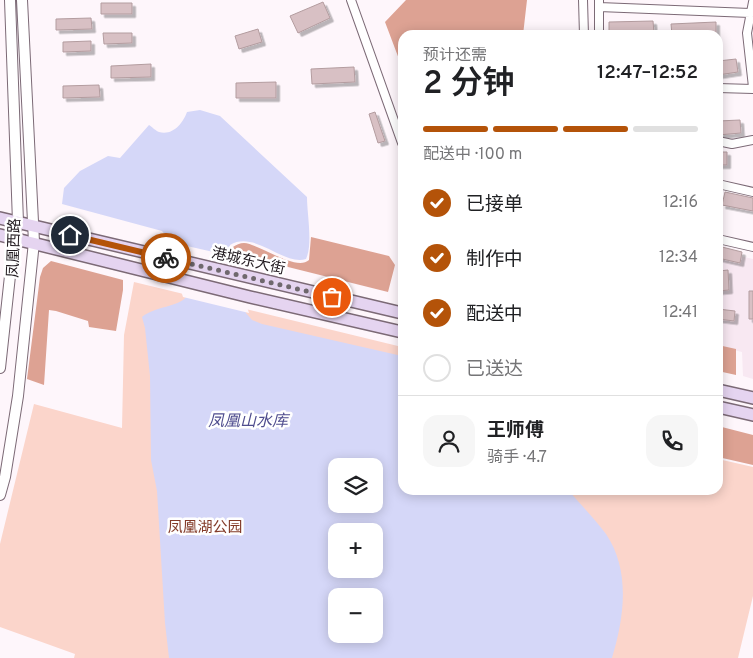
<!DOCTYPE html>
<html lang="zh">
<head>
<meta charset="utf-8">
<style>
  :root { --surface:#fff; --page:#f6f6f6; --text:#202124; --muted:#757577; --line:#e0e0e0; --accent:#b45309 }
  body { margin:0; font-family:Overpass,"Noto Sans SC",sans-serif; background:var(--page); color:var(--text); height:100vh; display:flex; flex-direction:column; font-size:19px; white-space:nowrap }
  * { box-sizing:border-box; margin:0 }
  p { font-size:16px; color:var(--muted) }
  .icon { flex:none; width:28px; height:28px; fill:none; stroke:currentColor; stroke-width:2; stroke-linecap:round; stroke-linejoin:round }
  .map { position:relative; flex:1; overflow:hidden }
  .drawer { position:absolute; left:398px; top:30px; width:325px; height:465px; display:flex; flex-direction:column; background:var(--surface); border-radius:15px; box-shadow:0 2px 12px #0003 }
  .drawer>* { flex:none }
  .fabs { position:absolute; left:328px; top:458px; display:grid; gap:10px }
  .fabs a { display:grid; place-items:center; width:55px; height:55px; border-radius:10px; background:var(--surface); box-shadow:0 2px 12px #0003; font-size:25px }
  .pin { position:absolute; display:grid; place-items:center; width:42px; height:42px; color:#fff; margin:-21px; border:2px solid #fff; border-radius:50%; box-shadow:0 1px 5px #0007 }
  .courier { position:absolute; display:grid; place-items:center; width:50px; height:50px; margin:-25px; border:4px solid #b45309; border-radius:50%; background:#fff; color:#222; box-shadow:0 1px 6px #0007 }
  .overview em { font-style:normal; font-weight:600 }
  .overview div { display:flex; flex-direction:column-reverse }
  .overview { display:flex; align-items:center; justify-content:space-between; height:85px; padding:0 25px }
  h1 { font-size:32px; font-weight:600; line-height:38px }
  .bar { display:grid; grid-template-columns:repeat(4,1fr); gap:8px 5px; align-content:center; height:60px; padding:0 25px }
  .bar i { height:6px; border-radius:4px; background:var(--line) }
  .bar .selected { background:var(--accent) }
  .bar p { grid-column:span 4 }
  .line { display:flex; align-items:center; gap:12px; padding:0 25px; border-top:1px solid var(--line) }
  .line div { flex:1 }
  .round { display:grid; place-items:center; flex:none; width:52px; height:52px; border-radius:15px; background:var(--page) }
  ol { padding:0 25px; list-style:none }
  li { display:flex; align-items:center; gap:15px; height:55px }
  li p { margin-inline-start:auto }
  li .icon { padding:5px; border-radius:50%; background:var(--accent); color:#fff; stroke-width:4 }
  li:last-child { color:var(--muted) }
  li i { width:28px; height:28px; border:2px solid var(--line); border-radius:50% }
  .map>svg:first-child { display:block }
  .built { fill:#f8e8f2 }
  .green { fill:#fbd5cb; fill-rule:evenodd }
  .forest { fill:#dda293 }
  .water { fill:#d5d7f8; fill-rule:evenodd }
  .pier { fill:#fef6fb }
  .building { fill:#d8c0c4; stroke:#b39c9f; filter:url(#shadow) }
  .lines { fill:none; stroke-linecap:round; stroke-linejoin:round }
  .minor-casing { stroke:#7c6a76; stroke-width:10 }
  .tertiary-casing { stroke:#7c6a76; stroke-width:12 }
  .secondary-casing { stroke:#7c6a76; stroke-width:14 }
  .minor { stroke:#fff; stroke-width:8 }
  .tertiary { stroke:#fff; stroke-width:10 }
  .secondary { stroke:#e5d4f0; stroke-width:11 }
  .done { stroke:#6f686d; stroke-width:5; stroke-dasharray:0 9 }
  .route { stroke:#b45309; stroke-width:6 }
  .labels { text-anchor:middle; dominant-baseline:central; stroke-width:5; stroke-linejoin:round; paint-order:stroke }
  .street-label { font-size:15px; fill:#221b20; stroke:#fff }
  .park-label { font-size:15px; fill:#833b29; stroke:#fff }
  .water-label { font-size:16px; font-style:italic; fill:#4f4d8e; stroke:#fff }
</style>
</head>
<body>
<div class="map">
<svg width="753" height="658" viewBox="0 0 753 658">
  <defs>
    <filter id="shadow"><feDropShadow dx="3.5" dy="3.5" stdDeviation="0" flood-color="#0004"/></filter>
  </defs>
  <rect width="100%" height="100%" fill="#fef6fb"/>
  <path class="built" d="M 718,251 L 753,259 L 753,379 L 743,376 L 742,352 L 718,346 Z"/>
  <path class="green" d="M 134,282 L 402,347 L 402,490 L 718,490 L 718,459 L 753,467 L 753,596 L 738,658 L 74,658 L 75,654 L 0,627 L 0,544 L 34,404 L 122,428 L 124,335 ZM 336,466 L 374,466 L 374,504 L 336,504 ZM 336,531 L 374,531 L 374,569 L 336,569 ZM 336,596 L 374,596 L 374,634 L 336,634 Z"/>
  <path class="forest" d="M 406,0 L 527,0 L 523,35 L 402,35 L 402,67 L 385,22 Z
    M 311,237 L 389,256 L 395,265 L 388,292 L 232,253 L 233,247 C 236,245 240,243 244,243 C 260,244 296,272 309,260 Z
    M 51,261 L 123,280 L 123,290 L 116,331 L 89,327 L 88,321 L 56,311 L 49,310 L 44,385 L 27,379 L 40,277 L 43,268 Z
    M 718,345 L 736,349 L 736,375 L 718,371 Z
    M 718,426 L 753,435 L 753,465 L 718,457 Z"/>
  <path class="water" d="M 200,110 L 220,116 L 307,197 C 307,214 313,244 306,259 C 283,266 255,230 230,245 L 228,253 L 246,313 L 252,320 L 262,324 L 402,356 L 402,490 L 568,490 C 581,505 595,519 606,534 C 631,571 624,618 612,658 L 169,658 L 165,623 L 157,491 L 151,460 L 150,376 L 145,328 L 142,317 C 155,306 179,307 186,297 L 167,237 L 162,231 L 62,204 L 64,188 L 80,171 L 108,156 L 120,158 L 149,125 C 152,127 156,131 159,132 C 173,136 183,123 187,112 ZM 336,466 L 374,466 L 374,504 L 336,504 ZM 336,531 L 374,531 L 374,569 L 336,569 ZM 336,596 L 374,596 L 374,634 L 336,634 Z"/>
  <path class="pier" d="M 165,241 L 231,256 L 249,313 L 183,297 Z"/>
  <path class="building" d="M 323,2 L 330,18 L 298,33 L 290,16 Z
    M 101,3 L 132,3 L 132,14 L 101,14 Z
    M 91,18 L 92,29 L 56,30 L 56,19 Z
    M 653,21 L 654,33 L 609,35 L 609,22 Z
    M 716,22 L 716,35 L 672,35 L 671,24 Z
    M 258,29 L 262,42 L 239,49 L 235,36 Z
    M 103,33 L 132,33 L 132,43 L 104,44 Z
    M 91,41 L 91,51 L 63,52 L 63,42 Z
    M 736,59 L 738,72 L 718,75 L 718,61 Z
    M 151,64 L 151,77 L 111,78 L 111,66 Z
    M 354,67 L 355,82 L 312,84 L 311,69 Z
    M 276,82 L 276,98 L 236,98 L 236,83 Z
    M 99,85 L 100,97 L 63,98 L 63,86 Z
    M 375,112 L 385,141 L 378,143 L 369,114 Z
    M 740,120 L 741,133 L 718,135 L 718,121 Z
    M 718,152 L 727,152 L 727,165 L 718,165 Z
    M 725,192 L 753,198 L 753,211 L 722,205 Z
    M 718,246 L 742,252 L 740,263 L 718,258 Z
    M 728,270 L 729,290 L 718,291 L 718,271 Z
    M 749,291 L 753,291 L 753,319 L 749,319 Z
    M 718,309 L 735,311 L 734,321 L 718,319 Z"/>
  <g class="lines">
    <g class="minor-casing">
      <path id="minor" d="M 351,0 L 402,143
        M 583,0 L 584,35
        M 753,2 L 747,33 L 753,87
        M 599,7 L 750,13
        M 599,35 L 599,0
        M 718,88 L 753,89
        M 718,141 L 732,144 L 753,140
        M 718,184 L 753,192
        M 718,239 L 753,247"/>
    </g>
    <g class="tertiary-casing">
      <path id="tertiary" d="M 0,368 L 14,239 L 18,222 L 10,0
        M 0,495 L 5,477 L 18,396 L 34,242 L 22,0"/>
    </g>
    <g class="secondary-casing">
      <path id="secondary" d="M 0,218 L 402,313
        M 0,235 L 250,297 L 402,332
        M 718,390 L 753,398
        M 718,407 L 753,415"/>
    </g>
    <use href="#minor" class="minor"/>
    <use href="#tertiary" class="tertiary"/>
    <use href="#secondary" class="secondary"/>
  </g>
  <g class="lines">
    <path class="done" d="M 166,258 L 332,297"/>
    <path class="route" d="M 70,235 L 166,258"/>
  </g>
  <g class="labels">
    <g class="street-label">
      <text transform="translate(15 248) rotate(-88)">凤凰西路</text>
      <text transform="translate(248 262) rotate(13)">港城东大街</text>
    </g>
    <g class="park-label">
      <text x="205" y="528">凤凰湖公园</text>
    </g>
    <g class="water-label">
      <text x="248" y="422">凤凰山水库</text>
    </g>
  </g>
</svg>
<div class="fabs">
<a><svg class="icon" aria-label="layers" viewBox="0 0 24 24"><path d="M12 4l9 5-9 5-9-5zM3 14l9 5 9-5"/></svg></a>
<a>+</a>
<a>−</a>
</div>
<div class="pin" style="left:332px;top:297px;background:#ea580c"><svg class="icon" aria-label="bag" viewBox="0 0 24 24"><path d="M5 8h14l-1 12H6zM9 8a3 3 0 0 1 6 0"/></svg></div>
<div class="pin" style="left:70px;top:235px;background:#1f2937"><svg class="icon" aria-label="home" viewBox="0 0 24 24"><path d="M3 11l9-7 9 7M6 9v11h12V9"/></svg></div>
<div class="courier" style="left:166px;top:258px"><svg class="icon" aria-label="bike" viewBox="0 0 24 24"><circle cx="6" cy="16" r="4"/><circle cx="18" cy="16" r="4"/><path d="M6 16l4-8h5l3 8M10 8l3 8H6M13 5h3"/></svg></div>
<section class="drawer">
<div class="overview"><div><h1>2 分钟</h1><p>预计还需</p></div><em>12:47–12:52</em></div>
<div class="bar"><i class="selected"></i><i class="selected"></i><i class="selected"></i><i></i><p>配送中 · 100 m</p></div>
<ol>
<li><svg class="icon" aria-label="check" viewBox="0 0 24 24"><path d="M5 12l5 5 9-10"/></svg>已接单<p>12:16</p></li>
<li><svg class="icon" aria-label="check" viewBox="0 0 24 24"><path d="M5 12l5 5 9-10"/></svg>制作中<p>12:34</p></li>
<li><svg class="icon" aria-label="check" viewBox="0 0 24 24"><path d="M5 12l5 5 9-10"/></svg>配送中<p>12:41</p></li>
<li><i></i>已送达</li>
</ol>
<div class="line" style="height:90px"><a class="round"><svg class="icon" aria-label="person" viewBox="0 0 24 24"><circle cx="12" cy="8" r="4"/><path d="M4 21q1-7 8-7t8 7"/></svg></a><div><b>王师傅</b><p>骑手 · 4.7</p></div><a class="round"><svg class="icon" aria-label="phone" viewBox="0 0 24 24"><path d="M5 4h4l2 5-3 2q2 4 5 5l2-3 5 2v4C11 20 4 13 5 4z"/></svg></a></div>
</section>
</div>
</body>
</html>
